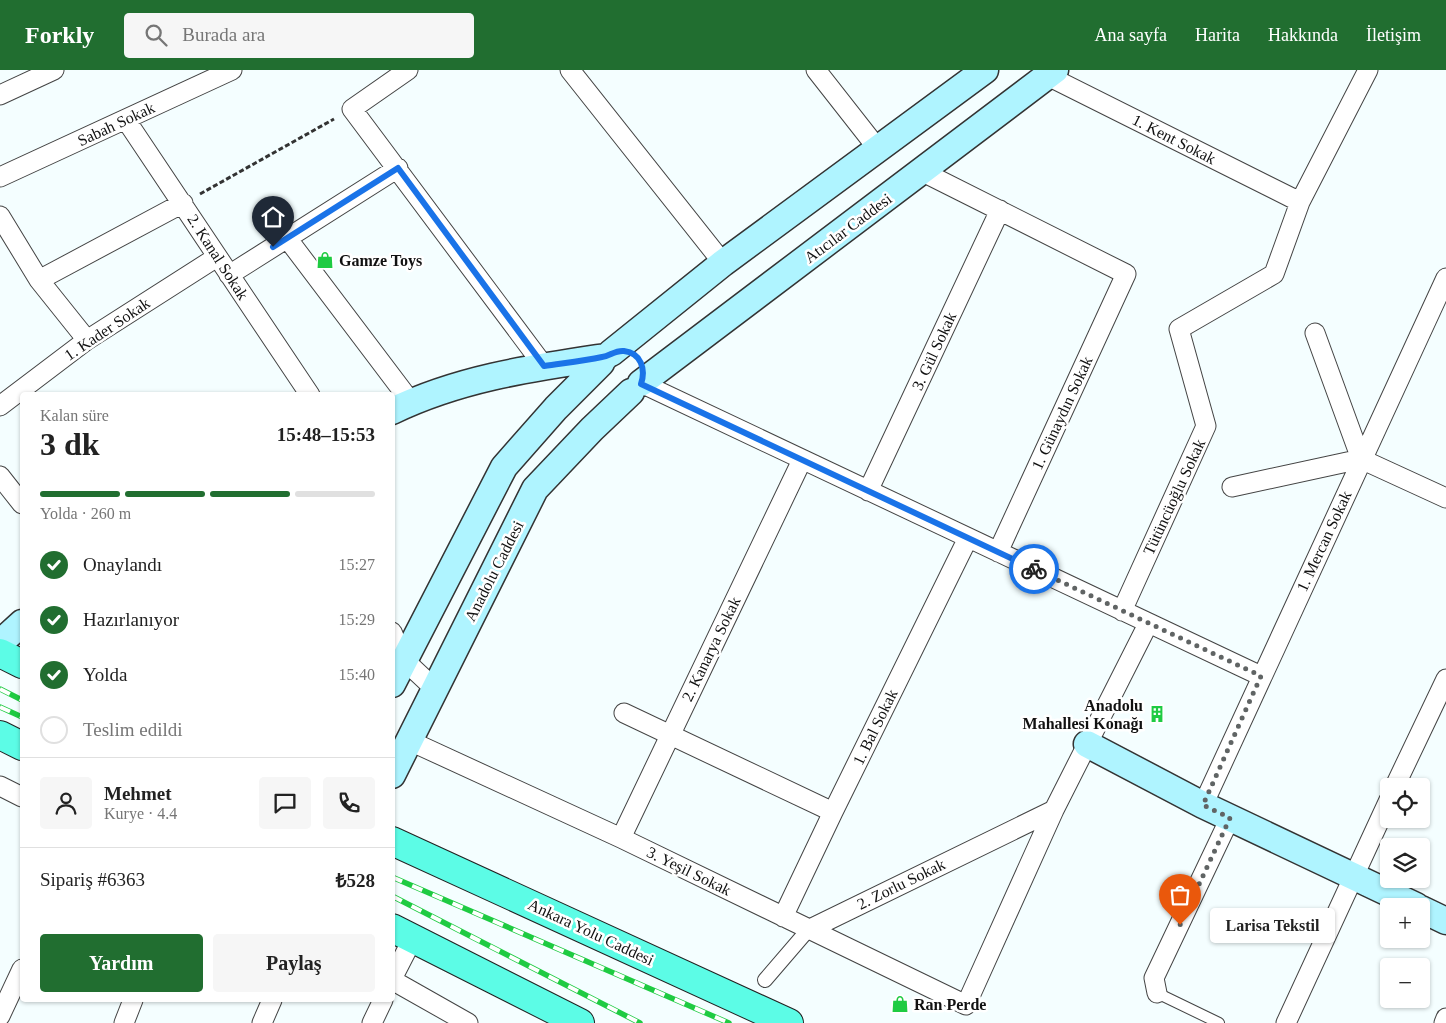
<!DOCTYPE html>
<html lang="tr">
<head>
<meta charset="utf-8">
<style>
  :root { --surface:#fff; --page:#f6f6f6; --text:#222; --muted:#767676; --line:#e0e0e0; --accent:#216e30 }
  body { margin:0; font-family:"Times New Roman",serif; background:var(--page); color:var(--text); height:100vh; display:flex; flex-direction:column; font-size:19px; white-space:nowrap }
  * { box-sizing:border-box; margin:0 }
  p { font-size:16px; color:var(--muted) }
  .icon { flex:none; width:28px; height:28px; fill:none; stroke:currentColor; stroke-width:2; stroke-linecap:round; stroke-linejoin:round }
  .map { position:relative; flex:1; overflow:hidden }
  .panel { position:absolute; left:20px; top:322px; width:375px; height:610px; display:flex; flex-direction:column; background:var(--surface); border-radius:5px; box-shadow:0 1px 4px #0004 }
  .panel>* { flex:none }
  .tools { position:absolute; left:1380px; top:708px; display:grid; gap:10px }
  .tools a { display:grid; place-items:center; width:50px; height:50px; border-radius:5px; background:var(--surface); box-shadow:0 1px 4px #0004; font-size:25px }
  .pin { position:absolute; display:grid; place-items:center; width:42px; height:42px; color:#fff; margin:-51px -21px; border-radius:50% 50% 50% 0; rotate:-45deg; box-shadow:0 0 5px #0007 }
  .pin .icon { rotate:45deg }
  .courier { position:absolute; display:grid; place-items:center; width:50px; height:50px; margin:-25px; border:4px solid #1a73e8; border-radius:50%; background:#fff; color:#222; box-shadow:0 1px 6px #0007 }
  .bubble { position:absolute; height:35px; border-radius:5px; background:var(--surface); box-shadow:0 1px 4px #0004; font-size:16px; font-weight:800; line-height:35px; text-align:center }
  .headline em { font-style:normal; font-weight:800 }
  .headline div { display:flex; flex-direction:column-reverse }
  .headline { display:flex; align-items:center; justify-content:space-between; height:85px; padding:0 20px }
  h1 { font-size:32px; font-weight:800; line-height:38px }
  .bar { display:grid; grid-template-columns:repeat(4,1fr); gap:8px 5px; align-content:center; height:60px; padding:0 20px }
  .bar i { height:6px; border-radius:4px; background:var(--line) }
  .bar .on { background:var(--accent) }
  .bar p { grid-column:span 4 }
  .line { display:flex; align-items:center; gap:12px; padding:0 20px; border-top:1px solid var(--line) }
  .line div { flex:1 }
  .round { display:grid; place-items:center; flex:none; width:52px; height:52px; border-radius:5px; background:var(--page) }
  ol { padding:0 20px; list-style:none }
  li { display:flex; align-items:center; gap:15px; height:55px }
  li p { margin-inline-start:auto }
  li .icon { padding:5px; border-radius:50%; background:var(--accent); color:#fff; stroke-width:4 }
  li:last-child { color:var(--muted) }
  li i { width:28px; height:28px; border:2px solid var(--line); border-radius:50% }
  .action { display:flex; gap:10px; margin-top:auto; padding:10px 20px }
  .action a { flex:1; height:58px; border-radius:5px; background:var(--accent); color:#fff; font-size:20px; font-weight:800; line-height:58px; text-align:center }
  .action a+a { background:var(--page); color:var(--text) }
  header { display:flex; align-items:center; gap:30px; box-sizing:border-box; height:70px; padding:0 25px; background:var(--accent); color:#fff }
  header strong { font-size:24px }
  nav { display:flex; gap:28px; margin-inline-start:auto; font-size:18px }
  .search { width:350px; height:45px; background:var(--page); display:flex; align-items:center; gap:12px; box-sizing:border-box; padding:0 18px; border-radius:5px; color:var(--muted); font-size:19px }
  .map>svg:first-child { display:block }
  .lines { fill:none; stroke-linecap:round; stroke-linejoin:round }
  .service-casing { stroke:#444; stroke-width:12 }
  .pedestrian-casing { stroke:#444; stroke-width:16 }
  .minor-casing { stroke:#444; stroke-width:21 }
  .secondary-casing { stroke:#333; stroke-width:29 }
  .trunk-casing { stroke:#222; stroke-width:30 }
  .path { stroke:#333; stroke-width:3; stroke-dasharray:5 2.5; stroke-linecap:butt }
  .service { stroke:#fff; stroke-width:10 }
  .pedestrian { stroke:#fff; stroke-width:14 }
  .minor { stroke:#fff; stroke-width:19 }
  .secondary { stroke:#aff4ff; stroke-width:26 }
  .trunk { stroke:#5cfce6; stroke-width:28 }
  .rail-casing { stroke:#1fcb42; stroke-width:5.5 }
  .rail { stroke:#fff; stroke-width:4; stroke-dasharray:11; stroke-linecap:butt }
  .done { stroke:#606464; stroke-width:5; stroke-dasharray:0 9 }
  .route { stroke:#1a73e8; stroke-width:6 }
  .labels { text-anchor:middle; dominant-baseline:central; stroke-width:5; stroke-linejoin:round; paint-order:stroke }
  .street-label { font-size:16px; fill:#111; stroke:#fff }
  .poi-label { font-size:16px; font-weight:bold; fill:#111; stroke:#fff; text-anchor:start }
</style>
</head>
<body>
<header>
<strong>Forkly</strong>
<div class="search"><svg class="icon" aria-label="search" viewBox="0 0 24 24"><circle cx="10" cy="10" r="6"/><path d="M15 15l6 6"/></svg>Burada ara</div>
<nav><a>Ana sayfa</a><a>Harita</a><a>Hakkında</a><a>İletişim</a></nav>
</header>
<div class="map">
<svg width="1446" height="953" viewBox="0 0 1446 953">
  <rect width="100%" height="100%" fill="#f4feff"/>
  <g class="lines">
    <g class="service-casing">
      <path id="service" d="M 1157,923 L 1219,953"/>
    </g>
    <g class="pedestrian-casing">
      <path id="pedestrian" d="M 765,910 L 808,860"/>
    </g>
    <g class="minor-casing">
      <path id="minor" d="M 408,0 L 352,39 L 544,296
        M 570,0 L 723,193
        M 816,0 L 878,79
        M 1048,6 L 1300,132
        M 0,25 L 54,0
        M 126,50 L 310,325
        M 923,102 L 1126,204 L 998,482
        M 0,107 L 232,0
        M 0,146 L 39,210 L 87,270
        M 287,168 L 411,332
        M 229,205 L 398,98
        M 39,210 L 183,133
        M 1315,263 L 1361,389
        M 641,313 L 1261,606
        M 0,336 L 87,270 L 217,187
        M 1361,389 L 1446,428
        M 0,406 L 22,434
        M 1232,417 L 1361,389
        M 868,421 L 1000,140
        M 1122,541 L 1206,356 L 1179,259 L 1274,204 L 1300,132 L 1368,0
        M 392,562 L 404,590 L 435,619
        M 624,643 L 833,742
        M 410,671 L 621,768 L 966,935 L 1054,740 L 1148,554
        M 0,716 L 22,727
        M 1395,716 L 1446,609
        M 1203,735 L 1446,208
        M 621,768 L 802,390
        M 783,847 L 833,742 L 968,468
        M 808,860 L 1054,740
        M 392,909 L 413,868
        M 392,910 L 468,953
        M 1157,923 L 1154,908 L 1230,748
        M 0,946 L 22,899
        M 124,953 L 133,930
        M 262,953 L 272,930
        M 372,953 L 383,930
        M 1286,953 L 1389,730
        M 1444,953 L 1446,948"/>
    </g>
    <g class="secondary-casing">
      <path id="secondary" d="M 611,283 L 723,193 L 985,0
        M 641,313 L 1055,0
        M 392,341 C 460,308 532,298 605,287
        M 0,573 L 22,553
        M 392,614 L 504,397 L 556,338 L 601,293
        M 1087,674 L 1203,735 L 1416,836
        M 392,705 L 535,419 L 592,359 L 631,322
        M 1421,839 L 1446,851"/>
    </g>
    <g class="trunk-casing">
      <path id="trunk" d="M 0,583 L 22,594
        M 0,665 L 22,676
        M 392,771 L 789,953
        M 392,858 L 580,953"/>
    </g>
    <path class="path" d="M 200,124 L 334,49"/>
    <use href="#service" class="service"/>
    <use href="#pedestrian" class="pedestrian"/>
    <use href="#minor" class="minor"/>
    <use href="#secondary" class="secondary"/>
    <use href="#trunk" class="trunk"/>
    <g class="rail-casing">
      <path id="rail" d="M 0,619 L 22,630
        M 0,637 L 22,647
        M 392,807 L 729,953
        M 392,826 L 640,953"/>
    </g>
    <use href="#rail" class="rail"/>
  </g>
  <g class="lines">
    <path class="done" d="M 1034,499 L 1261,606 L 1203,735 L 1230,748 L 1180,855"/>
    <path class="route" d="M 273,177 L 398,98 L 544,296 C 564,293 583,291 602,287 C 610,286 615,280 624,281 C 641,283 646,299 641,314 L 1034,499"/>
  </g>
  <defs>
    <g id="shop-bare" transform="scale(1.35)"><path d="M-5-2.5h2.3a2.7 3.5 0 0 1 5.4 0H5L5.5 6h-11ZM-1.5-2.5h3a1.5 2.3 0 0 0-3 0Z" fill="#1fcb42" stroke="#fff" stroke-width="2.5" paint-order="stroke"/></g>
    <g id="building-bare" transform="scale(1.35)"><path d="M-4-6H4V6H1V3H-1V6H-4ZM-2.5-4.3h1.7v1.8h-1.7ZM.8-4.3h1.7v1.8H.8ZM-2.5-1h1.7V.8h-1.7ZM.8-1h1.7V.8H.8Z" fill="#1fcb42" stroke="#fff" stroke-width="2.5" paint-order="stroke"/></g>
  </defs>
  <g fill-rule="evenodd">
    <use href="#shop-bare" x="325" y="190"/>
    <use href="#building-bare" x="1157" y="644"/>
    <use href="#shop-bare" x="900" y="934"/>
  </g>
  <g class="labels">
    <g class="street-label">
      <text transform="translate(116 54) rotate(-25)">Sabah Sokak</text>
      <text transform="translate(1174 69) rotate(27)">1. Kent Sokak</text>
      <text transform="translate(848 158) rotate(-37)">Atıcılar Caddesi</text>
      <text transform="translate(218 187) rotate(57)">2. Kanal Sokak</text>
      <text transform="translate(107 259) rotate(-34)">1. Kader Sokak</text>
      <text transform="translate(934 281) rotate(-65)">3. Gül Sokak</text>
      <text transform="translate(1062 343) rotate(-65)">1. Günaydın Sokak</text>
      <text transform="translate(1174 427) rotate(-65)">Tütüncüoğlu Sokak</text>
      <text transform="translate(1324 471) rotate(-65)">1. Mercan Sokak</text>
      <text transform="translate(494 501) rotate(-63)">Anadolu Caddesi</text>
      <text transform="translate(711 579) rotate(-64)">2. Kanarya Sokak</text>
      <text transform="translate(875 657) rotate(-64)">1. Bal Sokak</text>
      <text transform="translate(689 801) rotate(26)">3. Yeşil Sokak</text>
      <text transform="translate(901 814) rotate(-26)">2. Zorlu Sokak</text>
      <text transform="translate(591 862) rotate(25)">Ankara Yolu Caddesi</text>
    </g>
    <g class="poi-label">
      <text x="339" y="190">Gamze Toys</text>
      <text x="1143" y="635" text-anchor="end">Anadolu<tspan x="1143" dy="18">Mahallesi Konağı</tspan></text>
      <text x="914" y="934">Ran Perde</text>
    </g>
  </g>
</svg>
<div class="tools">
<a><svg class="icon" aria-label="locate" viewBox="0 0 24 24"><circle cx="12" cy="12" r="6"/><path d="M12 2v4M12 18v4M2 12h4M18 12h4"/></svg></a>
<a><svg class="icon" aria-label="layers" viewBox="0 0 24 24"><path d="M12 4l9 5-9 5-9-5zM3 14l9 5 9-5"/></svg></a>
<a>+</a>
<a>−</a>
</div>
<div class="pin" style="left:1180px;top:855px;background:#ea580c"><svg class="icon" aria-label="bag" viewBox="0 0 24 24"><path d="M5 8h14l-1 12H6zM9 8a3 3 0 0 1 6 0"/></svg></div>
<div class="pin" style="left:273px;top:177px;background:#1f2937"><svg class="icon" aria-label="home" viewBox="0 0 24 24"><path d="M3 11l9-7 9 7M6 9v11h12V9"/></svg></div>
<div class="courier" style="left:1034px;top:499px"><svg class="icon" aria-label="bike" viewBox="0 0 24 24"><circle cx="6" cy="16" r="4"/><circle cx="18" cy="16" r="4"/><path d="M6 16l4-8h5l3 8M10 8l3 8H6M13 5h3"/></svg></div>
<div class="bubble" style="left:1210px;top:838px;width:125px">Larisa Tekstil</div>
<section class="panel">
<div class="headline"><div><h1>3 dk</h1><p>Kalan süre</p></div><em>15:48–15:53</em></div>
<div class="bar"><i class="on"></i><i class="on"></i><i class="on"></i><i></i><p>Yolda · 260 m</p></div>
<ol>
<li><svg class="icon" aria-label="check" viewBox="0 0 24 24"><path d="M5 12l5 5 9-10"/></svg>Onaylandı<p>15:27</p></li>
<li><svg class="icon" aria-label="check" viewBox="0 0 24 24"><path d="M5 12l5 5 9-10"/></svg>Hazırlanıyor<p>15:29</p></li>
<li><svg class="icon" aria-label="check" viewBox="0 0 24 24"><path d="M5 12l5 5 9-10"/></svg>Yolda<p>15:40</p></li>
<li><i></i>Teslim edildi</li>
</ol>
<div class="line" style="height:90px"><a class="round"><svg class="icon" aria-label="person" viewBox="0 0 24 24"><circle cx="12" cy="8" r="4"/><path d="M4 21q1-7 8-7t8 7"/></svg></a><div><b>Mehmet</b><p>Kurye · 4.4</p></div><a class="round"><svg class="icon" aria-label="chat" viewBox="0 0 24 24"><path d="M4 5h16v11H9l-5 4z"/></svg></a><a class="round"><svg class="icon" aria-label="phone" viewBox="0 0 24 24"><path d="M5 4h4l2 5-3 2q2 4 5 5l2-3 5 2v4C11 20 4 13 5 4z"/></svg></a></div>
<div class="line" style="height:65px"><div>Sipariş #6363</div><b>₺528</b></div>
<div class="action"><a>Yardım</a><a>Paylaş</a></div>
</section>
</div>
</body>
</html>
